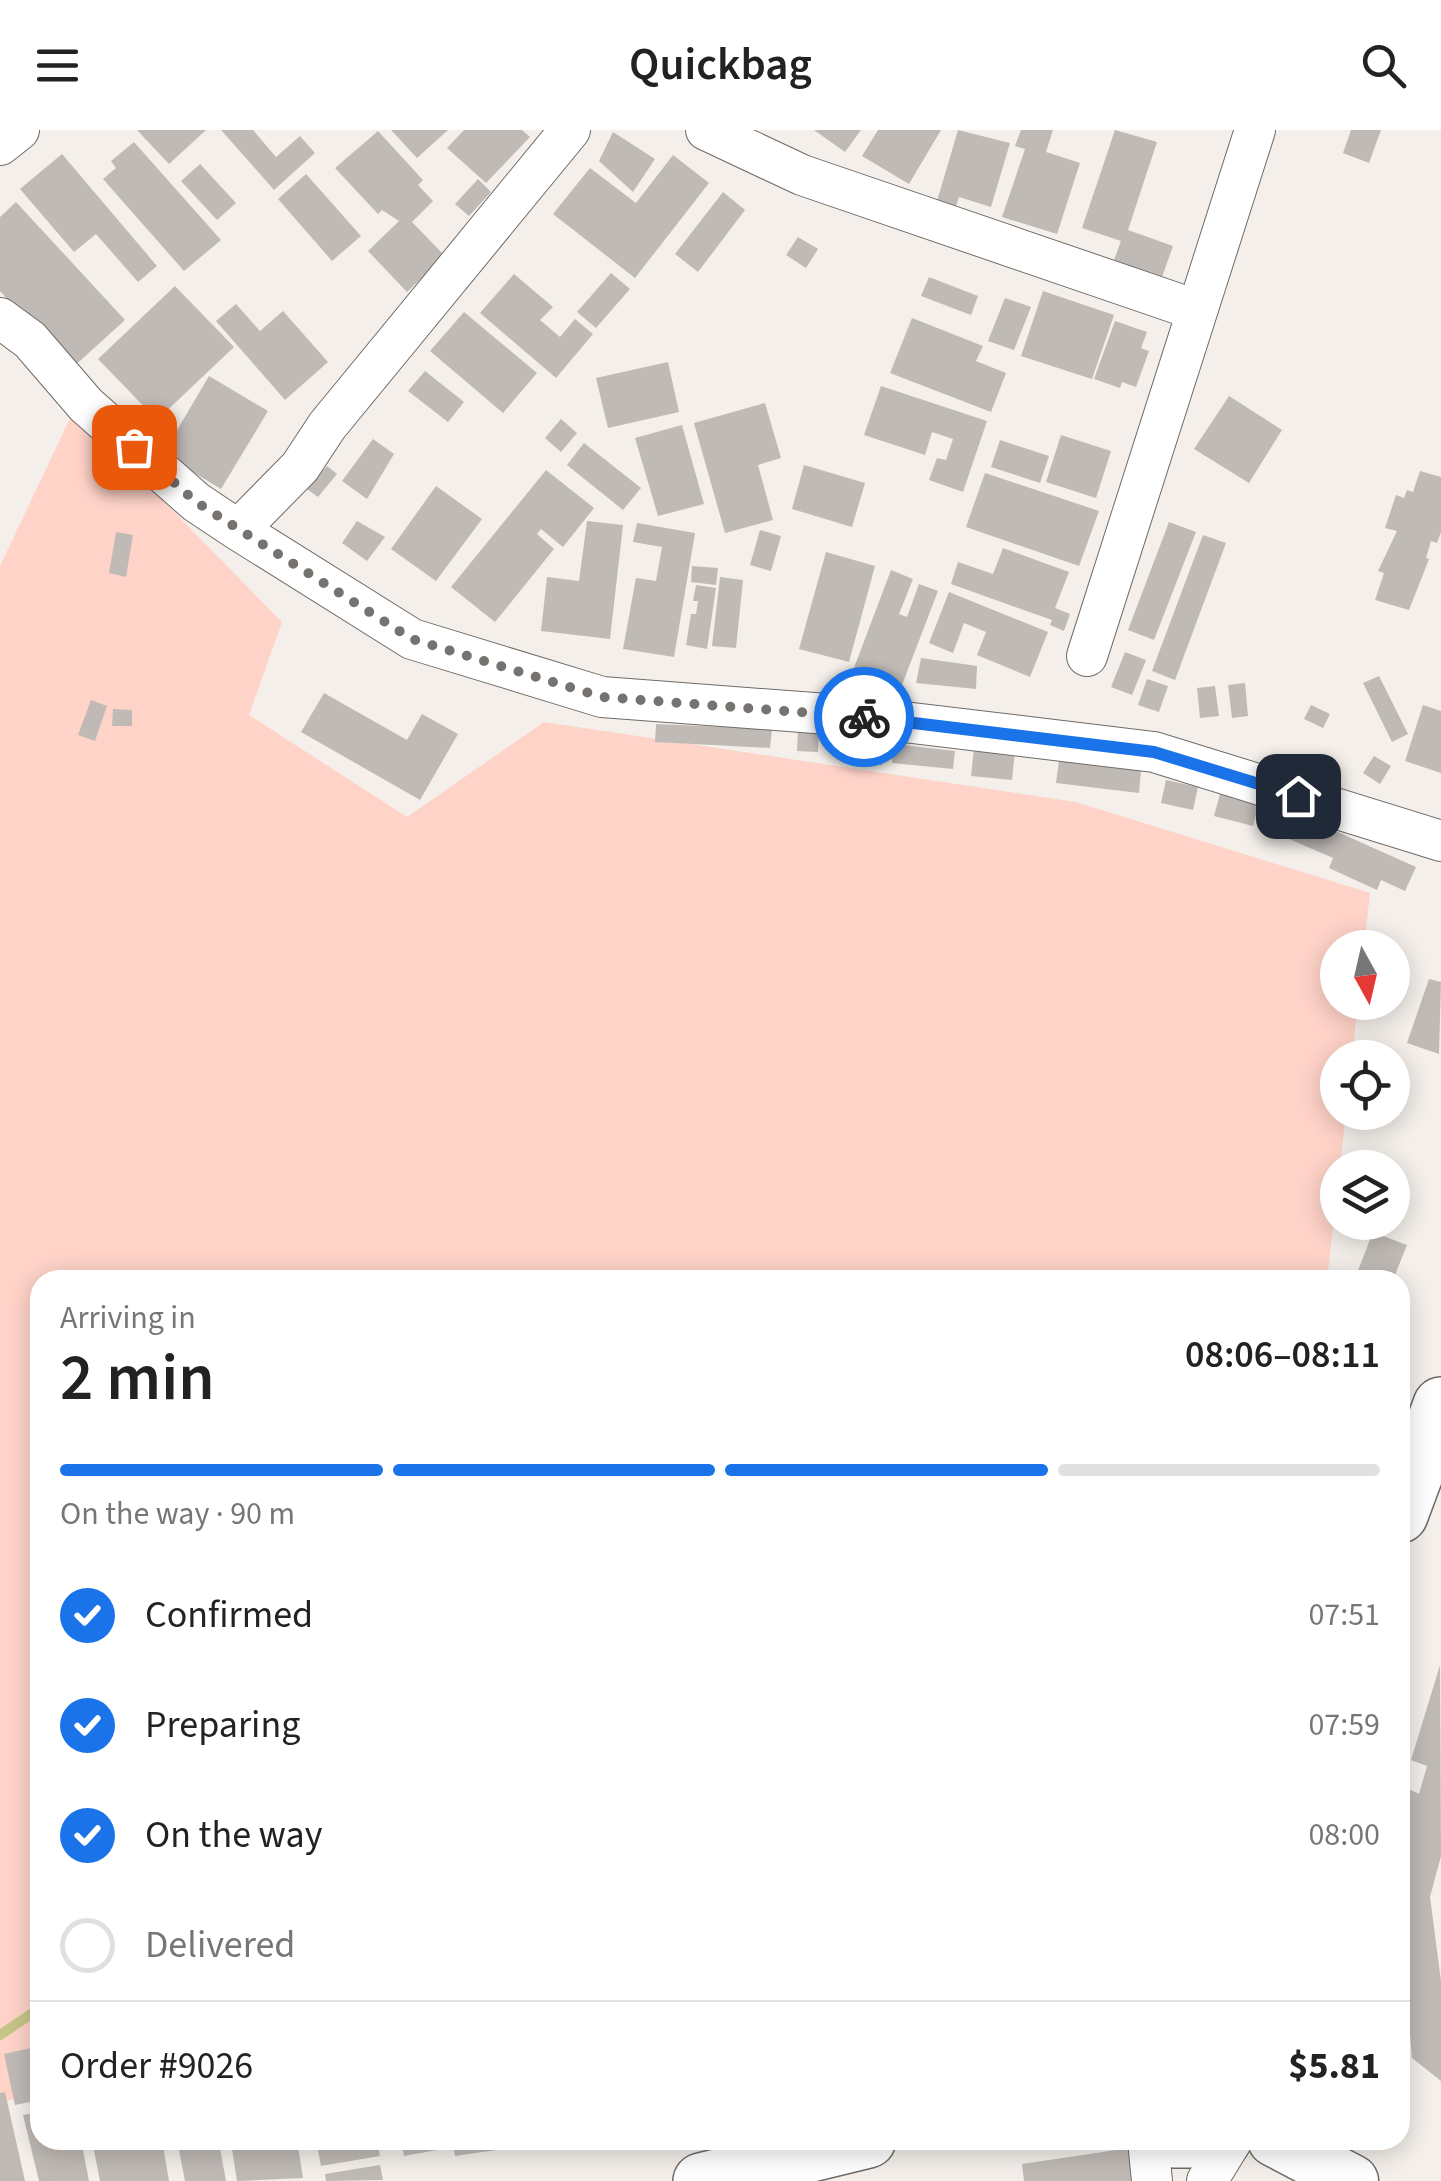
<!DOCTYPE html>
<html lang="en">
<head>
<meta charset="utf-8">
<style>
  :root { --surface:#fff; --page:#f2f2f2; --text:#222; --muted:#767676; --line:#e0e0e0; --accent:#1a73e8 }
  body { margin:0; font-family:"Source Sans 3",sans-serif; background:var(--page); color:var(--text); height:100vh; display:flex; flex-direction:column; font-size:38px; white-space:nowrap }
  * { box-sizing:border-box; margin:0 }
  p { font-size:32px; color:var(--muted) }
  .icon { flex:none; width:55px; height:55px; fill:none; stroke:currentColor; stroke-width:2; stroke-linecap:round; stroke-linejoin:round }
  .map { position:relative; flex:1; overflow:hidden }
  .drawer { position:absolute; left:30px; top:1140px; width:1380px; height:880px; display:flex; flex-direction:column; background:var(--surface); border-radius:30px; box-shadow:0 5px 25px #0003 }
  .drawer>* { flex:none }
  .needle { width:65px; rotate:172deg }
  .buttons { position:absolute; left:1320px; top:800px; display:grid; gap:20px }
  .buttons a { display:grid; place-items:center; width:90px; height:90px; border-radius:50%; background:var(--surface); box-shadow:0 5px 25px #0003; font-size:50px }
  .pin { position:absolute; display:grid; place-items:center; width:85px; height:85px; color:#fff; margin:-42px; border-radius:20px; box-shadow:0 5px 15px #0006 }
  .courier { position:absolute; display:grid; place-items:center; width:100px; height:100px; margin:-50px; border:8px solid #1a73e8; border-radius:50%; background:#fff; color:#222; box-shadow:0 2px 12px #0007 }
  .overview em { font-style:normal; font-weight:600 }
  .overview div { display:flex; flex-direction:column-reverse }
  .overview { display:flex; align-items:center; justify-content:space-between; height:170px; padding:0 30px }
  h1 { font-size:65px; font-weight:600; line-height:75px }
  .bar { display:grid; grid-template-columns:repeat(4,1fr); gap:15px 10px; align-content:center; height:120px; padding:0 30px }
  .bar i { height:12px; border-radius:8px; background:var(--line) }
  .bar .active { background:var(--accent) }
  .bar p { grid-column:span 4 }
  .line { display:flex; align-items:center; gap:25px; padding:0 30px; border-top:2px solid var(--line) }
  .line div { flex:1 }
  ol { padding:0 30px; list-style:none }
  li { display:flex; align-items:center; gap:30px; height:110px }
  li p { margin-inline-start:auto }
  li .icon { padding:10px; border-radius:50%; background:var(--accent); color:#fff; stroke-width:4 }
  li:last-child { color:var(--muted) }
  li i { width:55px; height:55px; border:5px solid var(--line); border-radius:50% }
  header { display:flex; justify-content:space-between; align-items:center; height:130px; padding:0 30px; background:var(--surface); font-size:45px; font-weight:600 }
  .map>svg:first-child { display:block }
  .green { fill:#ffd3c8 }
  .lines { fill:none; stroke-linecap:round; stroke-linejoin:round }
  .stream { stroke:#c5c588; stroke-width:10 }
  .building { fill:#c0bab6 }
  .minor-casing { stroke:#6f6b66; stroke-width:42 }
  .tertiary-casing { stroke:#6f6b66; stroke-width:55 }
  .secondary-casing { stroke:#6f6b66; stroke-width:58 }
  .minor { stroke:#fff; stroke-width:40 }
  .tertiary { stroke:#fff; stroke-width:52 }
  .secondary { stroke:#fff; stroke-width:55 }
  .done { stroke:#75726f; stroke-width:10; stroke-dasharray:0 18 }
  .route { stroke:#1a73e8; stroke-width:12 }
</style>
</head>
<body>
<header><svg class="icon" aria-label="menu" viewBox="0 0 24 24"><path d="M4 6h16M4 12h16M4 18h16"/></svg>Quickbag<svg class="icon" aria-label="search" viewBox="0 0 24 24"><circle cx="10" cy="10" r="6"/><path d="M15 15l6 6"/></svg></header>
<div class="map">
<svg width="1441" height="2051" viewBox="0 0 1441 2051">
  <rect width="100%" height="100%" fill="#f4efea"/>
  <path class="green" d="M 74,280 L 282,492 L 249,585 L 407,687 L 544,592 L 1076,672 L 1370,763 L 1364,817 L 1338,818 L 1338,872 L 1358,873 L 1352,927 L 1338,928 L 1338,982 L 1346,983 L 1327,1150 L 40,1150 L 40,1963 L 0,1972 L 0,436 Z"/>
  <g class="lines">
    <path class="stream" d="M 0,1905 L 40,1878"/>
  </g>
  <path class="building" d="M 137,0 L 206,0 L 169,34 Z
    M 221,0 L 253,0 L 276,27 L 300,6 L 315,23 L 274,60 Z
    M 391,0 L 448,0 L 417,28 Z
    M 464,0 L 522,0 L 530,7 L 486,53 L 447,18 Z
    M 814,0 L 861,0 L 845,22 Z
    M 878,0 L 941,0 L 909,54 L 862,26 Z
    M 958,0 L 1010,13 L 991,77 L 959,67 L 956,76 L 937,71 Z
    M 1021,0 L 1053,0 L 1046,22 L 1080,33 L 1057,104 L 1002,87 L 1025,19 L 1015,16 Z
    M 1115,0 L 1157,12 L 1128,100 L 1173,116 L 1162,147 L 1114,130 L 1121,111 L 1082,98 Z
    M 1351,0 L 1381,0 L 1369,33 L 1343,23 Z
    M 378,1 L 423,50 L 418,55 L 433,71 L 412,92 L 445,126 L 407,162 L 368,121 L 399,91 L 382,80 L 378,84 L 335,38 Z
    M 613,2 L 655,29 L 633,62 L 599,31 Z
    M 134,12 L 221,110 L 184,141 L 103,49 L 116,38 L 111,31 Z
    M 62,24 L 157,136 L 138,152 L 96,104 L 74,122 L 20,59 Z
    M 673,25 L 709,53 L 635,148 L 553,84 L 590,38 L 636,73 Z
    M 200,34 L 236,73 L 217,90 L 181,51 Z
    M 306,44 L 361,106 L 332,131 L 278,69 Z
    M 478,49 L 491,62 L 469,86 L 455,74 Z
    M 723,62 L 745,80 L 698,142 L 675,124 Z
    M 16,72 L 125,190 L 71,239 L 0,161 L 0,87 Z
    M 798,107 L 818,119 L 806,138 L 786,125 Z
    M 611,143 L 630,159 L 596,198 L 577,182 Z
    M 514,144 L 553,177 L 540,190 L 560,207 L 575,189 L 593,204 L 556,248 L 480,183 Z
    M 929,147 L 978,166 L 971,185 L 921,166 Z
    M 175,156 L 234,217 L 157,290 L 98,229 Z
    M 1043,161 L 1114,185 L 1092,249 L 1021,226 Z
    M 1005,168 L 1031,177 L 1014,220 L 988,211 Z
    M 236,174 L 260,201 L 283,181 L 328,232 L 285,270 L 216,191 Z
    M 464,182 L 537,243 L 503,283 L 430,221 Z
    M 912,188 L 983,216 L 976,231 L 1006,243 L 991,282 L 890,243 Z
    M 1115,191 L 1147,202 L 1141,218 L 1149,221 L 1136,257 L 1122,252 L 1120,258 L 1094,249 Z
    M 668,232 L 679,282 L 608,298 L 596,248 Z
    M 425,241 L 464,272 L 448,292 L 408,261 Z
    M 209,246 L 268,281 L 221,359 L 163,324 Z
    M 881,256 L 987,291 L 963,362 L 929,350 L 937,328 L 946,330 L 953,309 L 932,302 L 925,325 L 864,305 Z
    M 1229,266 L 1282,300 L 1249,353 L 1194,319 Z
    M 765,273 L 781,328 L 758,335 L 773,390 L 725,403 L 694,293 Z
    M 561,289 L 577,303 L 561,322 L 545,308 Z
    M 682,295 L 704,374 L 658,386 L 635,308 Z
    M 1061,305 L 1111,321 L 1096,368 L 1046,352 Z
    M 373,309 L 394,324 L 367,369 L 342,351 Z
    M 1000,310 L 1049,326 L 1040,353 L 991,337 Z
    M 584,313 L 641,358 L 623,380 L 567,335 Z
    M 804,335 L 865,353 L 852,397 L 792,379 Z
    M 327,336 L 337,344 L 318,367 L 307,359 Z
    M 546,340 L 594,378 L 563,417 L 541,399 L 537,404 L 554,419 L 495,492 L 451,457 Z
    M 1420,341 L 1441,347 L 1441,402 L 1437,413 L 1431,411 L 1426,428 L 1429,429 L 1409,480 L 1375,470 L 1384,443 L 1378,441 L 1397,401 L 1385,398 L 1396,365 L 1404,368 L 1407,360 L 1413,362 Z
    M 985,343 L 1099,381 L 1079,436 L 966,397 Z
    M 436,356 L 482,389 L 436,451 L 391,419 Z
    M 357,391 L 385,407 L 367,431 L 342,413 Z
    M 587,391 L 623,395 L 610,509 L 541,501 L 547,447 L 579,451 Z
    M 1169,392 L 1196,402 L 1154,510 L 1128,500 Z
    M 637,393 L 695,403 L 674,527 L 623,519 L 636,448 L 656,451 L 662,417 L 633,412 Z
    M 760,400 L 781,406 L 771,441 L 750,435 Z
    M 116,402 L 133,405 L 126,447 L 109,443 Z
    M 1203,405 L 1226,413 L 1175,550 L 1152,541 Z
    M 1003,418 L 1069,442 L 1055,478 L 1070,484 L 1064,501 L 1050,495 L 1052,490 L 951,454 L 958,432 L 993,444 Z
    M 826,422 L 875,436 L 849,532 L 799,519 Z
    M 692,436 L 718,438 L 716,455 L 691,452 Z
    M 891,440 L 913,449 L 899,484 L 907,487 L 919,454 L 938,461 L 902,555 L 854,538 Z
    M 720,447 L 743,450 L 736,518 L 712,516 Z
    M 696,455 L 716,458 L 707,519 L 686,515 L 691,484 L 696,484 L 698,471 L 693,471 Z
    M 949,462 L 1048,502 L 1030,547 L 977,525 L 986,502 L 964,493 L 953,523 L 929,513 Z
    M 1125,522 L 1146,530 L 1132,565 L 1111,557 Z
    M 921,528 L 977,536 L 976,559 L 916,553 Z
    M 1379,546 L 1408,604 L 1392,612 L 1363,553 Z
    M 1147,549 L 1168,556 L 1159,582 L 1138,575 Z
    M 1245,553 L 1248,586 L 1232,588 L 1228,555 Z
    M 1215,556 L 1219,586 L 1200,588 L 1197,558 Z
    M 324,563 L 407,610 L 422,584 L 458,604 L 420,670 L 301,602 Z
    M 91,570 L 107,576 L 95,611 L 78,605 Z
    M 1311,575 L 1330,584 L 1323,598 L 1304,589 Z
    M 1423,575 L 1441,581 L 1441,643 L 1405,631 Z
    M 113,579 L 132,580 L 132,596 L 112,596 Z
    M 656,594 L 772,599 L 770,618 L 655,612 Z
    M 798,598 L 819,599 L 818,622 L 797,621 Z
    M 843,604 L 886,611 L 882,635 L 840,628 Z
    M 894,614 L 955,621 L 953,639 L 892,633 Z
    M 974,618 L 1015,621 L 1012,650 L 971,646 Z
    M 1374,626 L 1391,636 L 1380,654 L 1363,643 Z
    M 1059,631 L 1141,641 L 1139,663 L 1056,653 Z
    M 1166,650 L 1198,657 L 1193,680 L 1161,673 Z
    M 1221,660 L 1260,669 L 1253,696 L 1214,686 Z
    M 1284,678 L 1416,737 L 1405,761 L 1381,750 L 1377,760 L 1329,738 L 1333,728 L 1273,702 Z
    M 1429,849 L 1441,852 L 1439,924 L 1407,913 Z
    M 1373,1102 L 1407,1115 L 1393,1150 L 1357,1143 Z
    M 1440,1535 L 1441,1726 L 1430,1767 L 1441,1851 L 1441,1951 L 1412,1928 L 1408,1880 L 1400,1883 L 1400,1851 L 1404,1850 L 1400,1726 L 1409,1694 L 1400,1691 L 1400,1677 L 1407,1658 L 1419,1664 L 1427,1636 L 1411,1630 Z
    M 40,1916 L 40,1970 L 15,1975 L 4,1924 Z
    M 5,1962 L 25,2051 L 0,2051 L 0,1963 Z
    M 40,1982 L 40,2010 L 81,2010 L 89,2051 L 39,2051 L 23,1985 Z
    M 92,2010 L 162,2010 L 169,2051 L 100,2051 Z
    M 244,2010 L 297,2010 L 303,2048 L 237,2051 L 232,2019 L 245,2017 Z
    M 316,2010 L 377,2010 L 380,2026 L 321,2036 Z
    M 401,2010 L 447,2010 L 448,2018 L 404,2026 Z
    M 452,2010 L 523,2010 L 524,2016 L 455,2026 Z
    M 219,2013 L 226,2051 L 185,2051 L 179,2020 Z
    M 1130,2018 L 1136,2051 L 1024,2051 L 1022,2034 Z
    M 380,2035 L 383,2050 L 326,2051 L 325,2044 Z"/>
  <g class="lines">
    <g class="minor-casing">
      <path id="minor" d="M 706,0 L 802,45 L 1196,180
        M 0,15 L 19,0
        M 0,188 L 30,210 L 86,275 L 196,372 L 238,400 L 300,337 L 327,296 L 570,0
        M 238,400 L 412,509 L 602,567 L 854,586 L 1154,622 L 1441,711
        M 1087,526 L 1255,0
        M 1148,2010 L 1152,2051
        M 1207,2051 L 1232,2010"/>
    </g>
    <g class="tertiary-casing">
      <path id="tertiary" d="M 1274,2010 L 1352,2051"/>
    </g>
    <g class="secondary-casing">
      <path id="secondary" d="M 1400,1385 L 1441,1275
        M 1173,2010 L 1223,2010
        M 701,2051 L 868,2010"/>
    </g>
    <use href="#minor" class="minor"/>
    <use href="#tertiary" class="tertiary"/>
    <use href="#secondary" class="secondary"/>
  </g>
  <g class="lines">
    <path class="done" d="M 134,317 L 196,372 L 412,509 L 602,567 L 864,587"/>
    <path class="route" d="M 864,587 L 1154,622 L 1298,666"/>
  </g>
</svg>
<div class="buttons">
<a><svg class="needle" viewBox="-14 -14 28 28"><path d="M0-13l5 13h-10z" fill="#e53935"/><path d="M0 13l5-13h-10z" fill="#767676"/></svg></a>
<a><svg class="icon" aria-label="locate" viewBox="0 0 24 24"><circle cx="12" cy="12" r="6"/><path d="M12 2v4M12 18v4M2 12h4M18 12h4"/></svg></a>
<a><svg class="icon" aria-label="layers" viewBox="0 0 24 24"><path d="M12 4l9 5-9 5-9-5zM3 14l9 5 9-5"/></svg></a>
</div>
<div class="pin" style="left:134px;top:317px;background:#ea580c"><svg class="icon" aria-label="bag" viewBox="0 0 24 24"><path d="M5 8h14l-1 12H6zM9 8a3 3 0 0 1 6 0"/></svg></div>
<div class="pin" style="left:1298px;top:666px;background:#1f2937"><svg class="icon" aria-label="home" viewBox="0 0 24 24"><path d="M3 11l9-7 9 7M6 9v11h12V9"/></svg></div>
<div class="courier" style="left:864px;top:587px"><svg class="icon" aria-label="bike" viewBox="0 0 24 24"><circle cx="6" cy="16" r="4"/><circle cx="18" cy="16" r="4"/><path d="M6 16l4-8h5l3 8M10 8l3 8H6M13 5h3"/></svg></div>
<section class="drawer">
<div class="overview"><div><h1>2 min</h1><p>Arriving in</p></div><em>08:06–08:11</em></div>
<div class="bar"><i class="active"></i><i class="active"></i><i class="active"></i><i></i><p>On the way · 90 m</p></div>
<ol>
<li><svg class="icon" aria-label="check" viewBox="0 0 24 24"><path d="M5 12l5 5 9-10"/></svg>Confirmed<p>07:51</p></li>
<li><svg class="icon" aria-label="check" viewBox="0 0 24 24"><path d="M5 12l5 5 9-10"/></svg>Preparing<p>07:59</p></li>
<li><svg class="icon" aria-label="check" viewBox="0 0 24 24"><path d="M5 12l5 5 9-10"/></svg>On the way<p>08:00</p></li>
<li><i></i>Delivered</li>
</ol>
<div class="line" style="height:130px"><div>Order #9026</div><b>$5.81</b></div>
</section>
</div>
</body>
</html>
